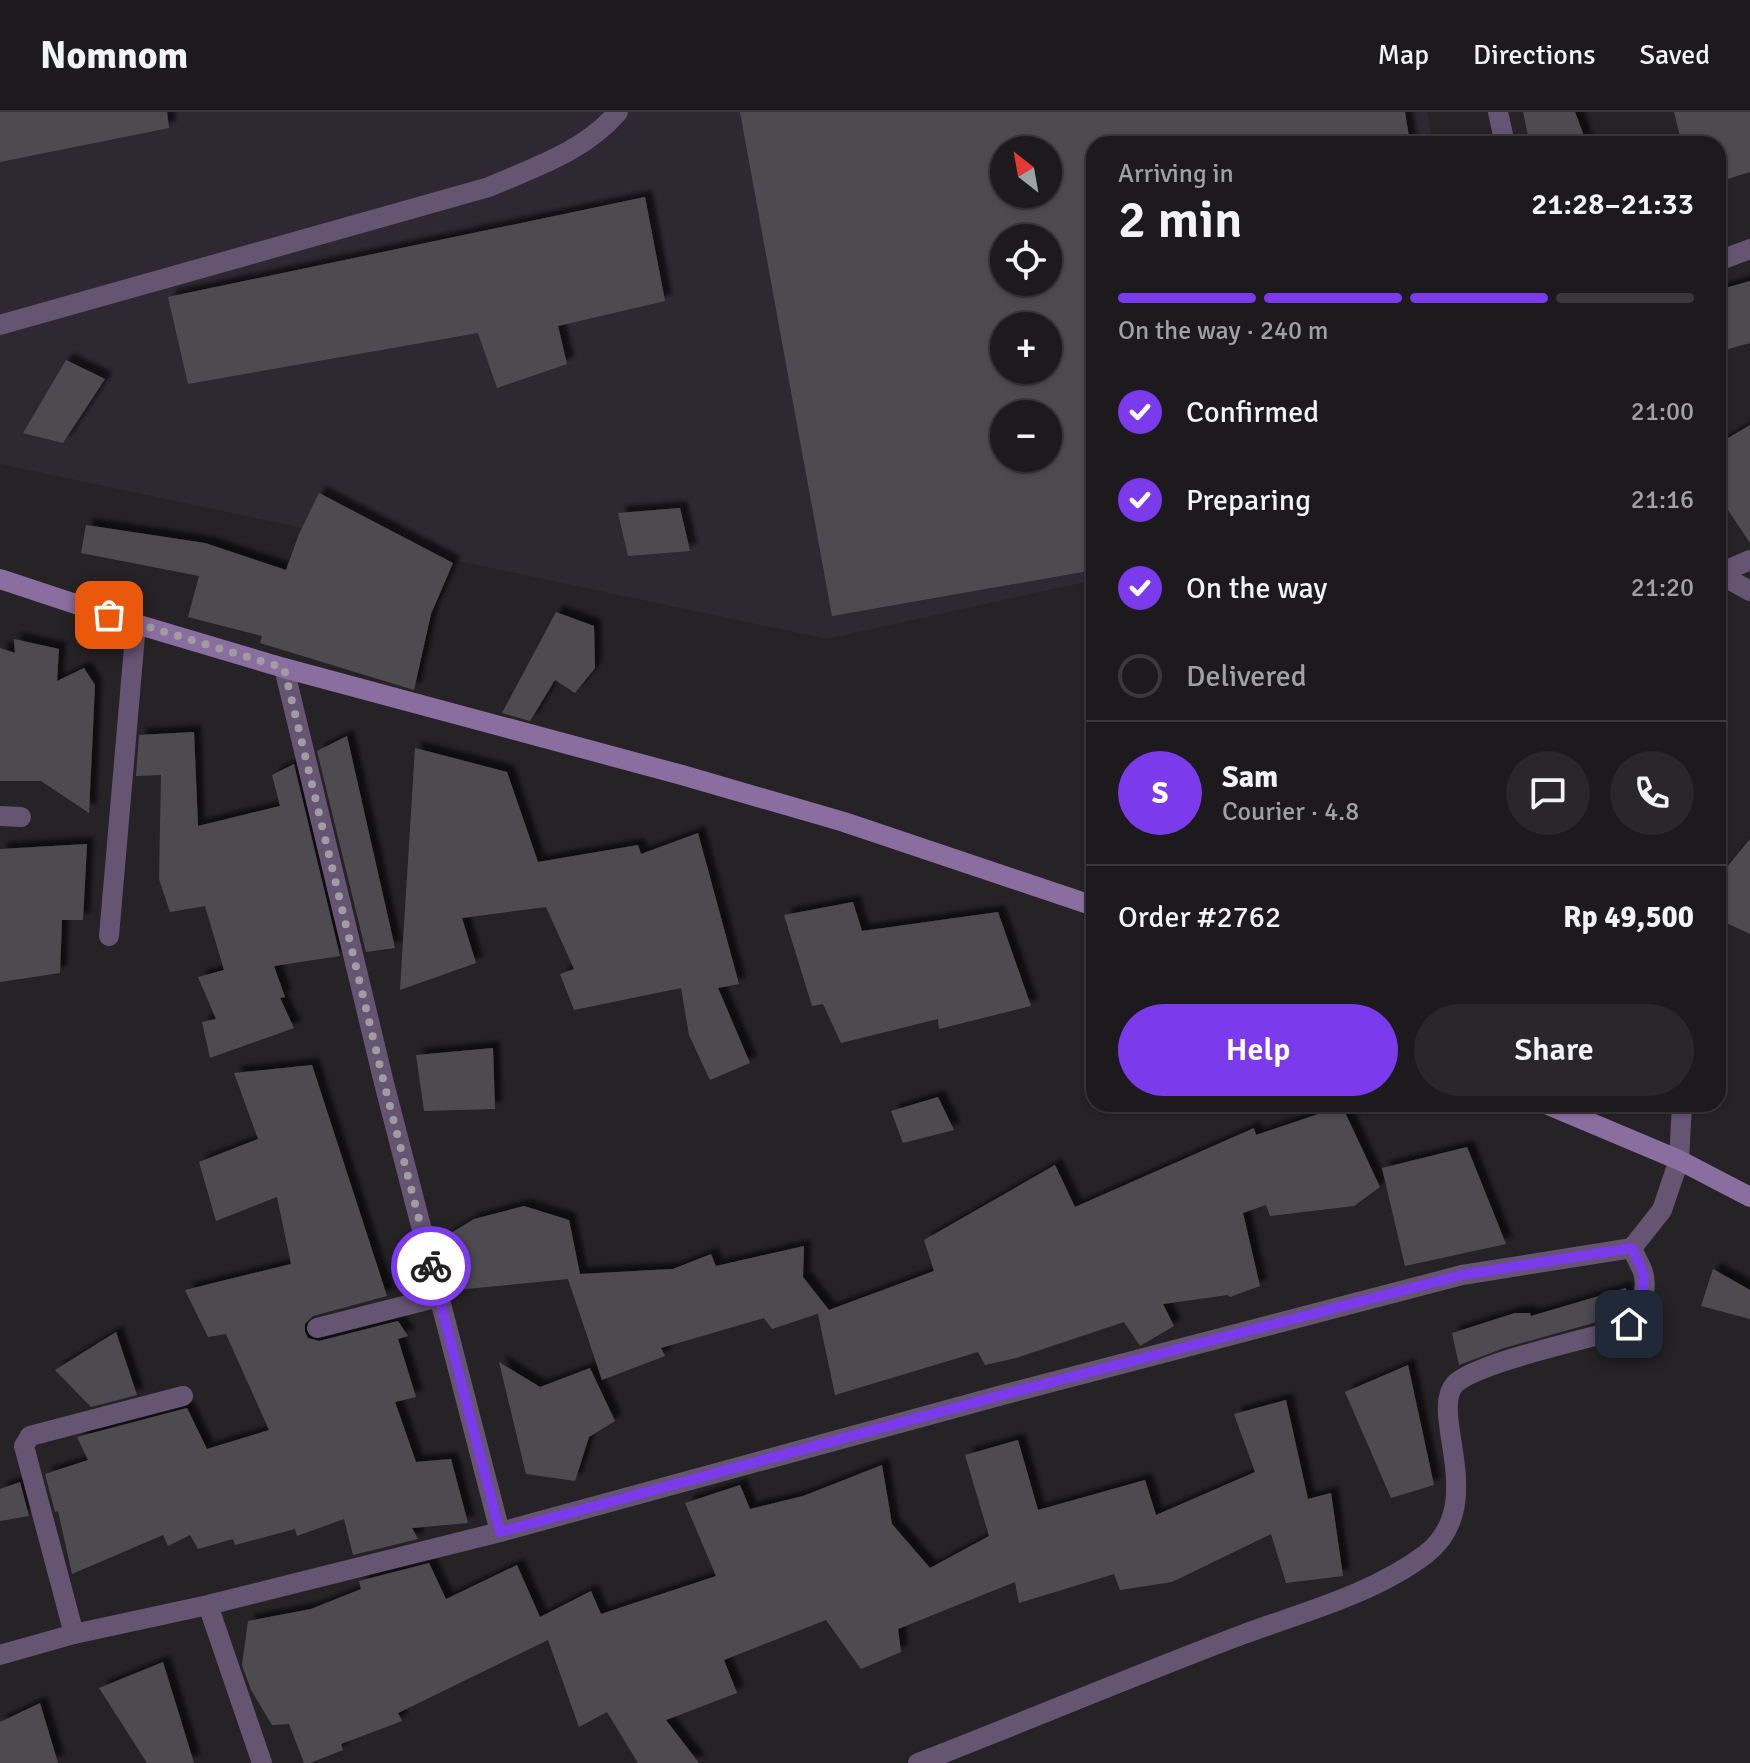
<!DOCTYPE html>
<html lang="en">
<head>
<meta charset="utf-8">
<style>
  :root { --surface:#1c1a1c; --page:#292729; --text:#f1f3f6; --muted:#a0a1a3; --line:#3a383b; --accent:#7c3aed }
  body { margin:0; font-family:Signika,sans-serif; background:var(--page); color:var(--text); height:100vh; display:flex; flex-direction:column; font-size:30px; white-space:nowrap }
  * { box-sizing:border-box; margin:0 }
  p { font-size:26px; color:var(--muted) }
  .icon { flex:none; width:44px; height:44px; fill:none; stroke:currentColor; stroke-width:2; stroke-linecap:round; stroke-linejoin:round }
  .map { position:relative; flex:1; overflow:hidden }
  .details { position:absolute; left:1086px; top:24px; width:640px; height:976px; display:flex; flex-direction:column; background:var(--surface); border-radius:24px; box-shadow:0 2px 6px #0004,0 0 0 2px var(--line) }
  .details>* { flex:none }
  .needle { width:52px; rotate:329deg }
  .tools { position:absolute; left:990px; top:24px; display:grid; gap:16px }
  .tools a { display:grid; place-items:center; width:72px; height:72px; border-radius:50%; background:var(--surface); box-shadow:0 2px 6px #0004,0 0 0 2px var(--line); font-size:40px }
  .pin { position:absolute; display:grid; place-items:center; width:68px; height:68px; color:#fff; margin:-34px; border-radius:16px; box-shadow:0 4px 12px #0006 }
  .courier { position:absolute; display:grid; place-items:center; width:80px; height:80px; margin:-40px; border:6px solid #7c3aed; border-radius:50%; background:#fff; color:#222; box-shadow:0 2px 10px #0007 }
  .summary em { font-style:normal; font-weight:600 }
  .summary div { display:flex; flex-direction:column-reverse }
  .summary { display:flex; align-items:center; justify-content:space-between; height:136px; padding:0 32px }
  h1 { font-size:52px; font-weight:600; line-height:60px }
  .bar { display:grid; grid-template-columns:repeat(4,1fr); gap:12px 8px; align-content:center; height:96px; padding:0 32px }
  .bar i { height:10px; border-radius:6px; background:var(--line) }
  .bar .on { background:var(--accent) }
  .bar p { grid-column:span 4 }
  .line { display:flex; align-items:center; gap:20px; padding:0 32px; border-top:2px solid var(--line) }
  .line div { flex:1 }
  .round { display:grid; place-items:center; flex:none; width:84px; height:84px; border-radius:42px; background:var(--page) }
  ol { padding:0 32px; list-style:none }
  li { display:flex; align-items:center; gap:24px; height:88px }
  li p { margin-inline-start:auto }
  li .icon { padding:8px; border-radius:50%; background:var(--accent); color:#fff; stroke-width:4 }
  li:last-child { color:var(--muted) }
  li i { width:44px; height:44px; border:4px solid var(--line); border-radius:50% }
  .button { display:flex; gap:16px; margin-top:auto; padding:16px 32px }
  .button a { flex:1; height:92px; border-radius:48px; background:var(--accent); color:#fff; font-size:32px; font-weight:600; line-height:92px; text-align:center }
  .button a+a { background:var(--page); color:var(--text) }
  header { display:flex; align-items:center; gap:48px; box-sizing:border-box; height:112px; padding:0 40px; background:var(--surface); border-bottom:2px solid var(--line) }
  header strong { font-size:38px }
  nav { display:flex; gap:44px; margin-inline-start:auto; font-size:28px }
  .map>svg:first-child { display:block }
  .built { fill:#2d2831; fill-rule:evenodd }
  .building { fill:#4e4c50; fill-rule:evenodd; filter:url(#shadow) }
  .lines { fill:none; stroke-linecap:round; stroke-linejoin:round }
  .lane { stroke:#665473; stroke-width:20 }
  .street { stroke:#665473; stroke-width:20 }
  .secondary { stroke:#8b6ea0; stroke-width:20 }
  .done { stroke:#9f9da0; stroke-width:8; stroke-dasharray:0 14.4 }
  .route { stroke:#7c3aed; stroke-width:10 }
</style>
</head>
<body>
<header>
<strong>Nomnom</strong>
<nav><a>Map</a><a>Directions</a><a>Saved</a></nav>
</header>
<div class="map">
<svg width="1750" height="1651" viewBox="0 0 1750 1651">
  <defs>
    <filter id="shadow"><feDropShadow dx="7" dy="-7" stdDeviation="2" flood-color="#0009"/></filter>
  </defs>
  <rect width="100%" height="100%" fill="#252326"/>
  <path class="built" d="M 0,0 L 1427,0 L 1433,32 L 1094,32 L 1094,468 L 827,527 L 0,352 ZM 1004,38 L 1048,38 L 1048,82 L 1004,82 ZM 1004,126 L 1048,126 L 1048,170 L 1004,170 ZM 1004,214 L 1048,214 L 1048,258 L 1004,258 ZM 1004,302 L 1048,302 L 1048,346 L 1004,346 Z"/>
  <path class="building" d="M 0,0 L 167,0 L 169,16 L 0,50 Z
    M 740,0 L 1405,0 L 1410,32 L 1094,32 L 1094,458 L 832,504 ZM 1004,38 L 1048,38 L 1048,82 L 1004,82 ZM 1004,126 L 1048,126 L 1048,170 L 1004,170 ZM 1004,214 L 1048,214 L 1048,258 L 1004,258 ZM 1004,302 L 1048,302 L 1048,346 L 1004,346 Z
    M 1523,0 L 1575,0 L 1587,32 L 1530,32 Z
    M 1674,0 L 1750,0 L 1750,60 L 1718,70 L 1718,32 L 1682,32 Z
    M 645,85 L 665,189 L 558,214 L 567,252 L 497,276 L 478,221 L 188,272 L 168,185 Z
    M 1750,169 L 1750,231 L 1718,240 L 1718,178 Z
    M 66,248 L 105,267 L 63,331 L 23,321 Z
    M 1750,313 L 1750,431 L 1718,383 L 1718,332 Z
    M 319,381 L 453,451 L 431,502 L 414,578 L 260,531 L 262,524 L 188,505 L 199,464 L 81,441 L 86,413 L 205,431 L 286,458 L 299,422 Z
    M 680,396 L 690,439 L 628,444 L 618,401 Z
    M 556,500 L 594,514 L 595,556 L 575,581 L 555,568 L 530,609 L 502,601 Z
    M 14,527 L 59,537 L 57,569 L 84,556 L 95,573 L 89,701 L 41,669 L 0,669 L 0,536 L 15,541 Z
    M 194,620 L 198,714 L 280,694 L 272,663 L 294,652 L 340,844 L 274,854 L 285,885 L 280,886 L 294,916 L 210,946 L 202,910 L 216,907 L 198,865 L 224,858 L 205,794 L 170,800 L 159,767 L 161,663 L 136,664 L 139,623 Z
    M 347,624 L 395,836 L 366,840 L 317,639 Z
    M 415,636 L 507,660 L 538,750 L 638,733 L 641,742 L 698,721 L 739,872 L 718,876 L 750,951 L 710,968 L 689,923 L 681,876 L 574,898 L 560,862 L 574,857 L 546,795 L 462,806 L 476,851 L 400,878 Z
    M 1750,727 L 1750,822 L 1718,807 L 1718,766 Z
    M 87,732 L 83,808 L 62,808 L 60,861 L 0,870 L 0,737 Z
    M 853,790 L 862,819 L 998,800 L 1031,894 L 939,917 L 938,907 L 841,931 L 823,892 L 812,894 L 784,803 Z
    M 493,936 L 495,997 L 424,999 L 416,943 Z
    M 312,953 L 387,1184 L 313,1204 L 305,1212 L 305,1220 L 308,1226 L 319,1229 L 398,1209 L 408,1224 L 398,1227 L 416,1285 L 395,1290 L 416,1350 L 451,1347 L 468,1411 L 412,1416 L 418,1427 L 353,1443 L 344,1407 L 297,1424 L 295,1417 L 235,1433 L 233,1427 L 198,1437 L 190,1423 L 168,1434 L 163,1423 L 72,1462 L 58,1399 L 55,1400 L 45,1362 L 88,1348 L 77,1325 L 187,1296 L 207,1337 L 269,1318 L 226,1222 L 208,1225 L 185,1178 L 291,1152 L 277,1085 L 216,1109 L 199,1050 L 258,1027 L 234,961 Z
    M 938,985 L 954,1018 L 903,1031 L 891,999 Z
    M 1342,994 L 1380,1075 L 1354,1094 L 1270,1104 L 1266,1093 L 1243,1101 L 1260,1174 L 1230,1185 L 1228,1183 L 1163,1192 L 1174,1214 L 1140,1234 L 1124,1210 L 1016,1246 L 985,1253 L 978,1240 L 835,1283 L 818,1202 L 934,1159 L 924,1128 L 1055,1053 L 1075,1095 L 1254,1016 L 1256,1023 Z
    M 1467,1035 L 1506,1132 L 1405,1154 L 1382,1056 Z
    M 524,1094 L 569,1108 L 580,1162 L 673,1157 L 711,1142 L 716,1154 L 804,1134 L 803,1165 L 829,1198 L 772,1217 L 764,1206 L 661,1236 L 665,1244 L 602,1268 L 568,1167 L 456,1178 L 446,1124 L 474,1107 Z
    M 1713,1157 L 1750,1178 L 1750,1207 L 1701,1194 Z
    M 1626,1176 L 1627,1191 L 1615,1205 L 1504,1236 L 1459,1253 L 1452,1221 L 1515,1201 L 1530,1201 L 1531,1204 Z
    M 116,1220 L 137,1283 L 91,1295 L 55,1258 Z
    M 499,1250 L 540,1275 L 590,1256 L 615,1309 L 589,1325 L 575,1369 L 526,1362 Z
    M 1408,1253 L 1434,1373 L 1391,1386 L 1345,1280 Z
    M 1286,1288 L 1308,1387 L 1331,1381 L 1343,1464 L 1286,1471 L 1271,1422 L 1172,1470 L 1120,1478 L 1114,1462 L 1019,1491 L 1015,1470 L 898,1517 L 901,1540 L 861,1557 L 826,1508 L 724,1548 L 737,1581 L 666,1608 L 699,1651 L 638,1651 L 607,1600 L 579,1615 L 548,1528 L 398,1601 L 402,1609 L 341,1632 L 343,1638 L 310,1651 L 304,1651 L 289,1612 L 272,1613 L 251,1578 L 242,1553 L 248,1509 L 311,1497 L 361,1477 L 359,1469 L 429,1451 L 446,1487 L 517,1453 L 540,1505 L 591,1479 L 601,1502 L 716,1464 L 685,1391 L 740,1373 L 750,1397 L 803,1384 L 882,1353 L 892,1412 L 930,1456 L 989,1424 L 965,1343 L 1018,1328 L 1038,1398 L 1145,1368 L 1156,1403 L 1255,1360 L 1234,1302 Z
    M 20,1370 L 29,1404 L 0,1409 L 0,1377 Z
    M 163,1550 L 194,1651 L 147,1651 L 99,1576 Z
    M 40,1591 L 58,1651 L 0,1651 L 0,1610 Z"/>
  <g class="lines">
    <path class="lane" d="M 0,213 L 489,75 C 535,55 585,39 618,0"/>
    <path class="street" d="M 1498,0 L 1505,32
      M 1718,149 L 1750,137
      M 1718,462 L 1750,448
      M 1719,462 L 1750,479
      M 284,556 L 384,971 L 500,1420
      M 0,704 L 21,705
      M 109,824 L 136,512
      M 317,1216 L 439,1185
      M 208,1493 L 262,1651
      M 74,1522 L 24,1334 L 30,1324 L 183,1284
      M 0,1543 L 74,1522 L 208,1493 L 500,1420 L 1006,1282 L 1462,1163 L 1632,1136 L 1662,1098 L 1679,1048 L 1682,992
      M 918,1651 C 1027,1609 1135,1563 1244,1522 C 1304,1500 1375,1481 1426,1442 C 1490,1392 1428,1301 1455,1272 C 1476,1251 1587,1227 1621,1217 C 1638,1207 1649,1180 1643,1160 C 1640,1152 1635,1144 1632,1136"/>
    <path class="secondary" d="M 0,467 L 136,512 L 284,556 L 682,663 L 844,710 L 1094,794
      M 1546,992 L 1679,1048 L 1750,1085"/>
  </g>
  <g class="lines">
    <path class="done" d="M 109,503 L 284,556 L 384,971 L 431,1154"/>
    <path class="route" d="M 431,1154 L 500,1420 L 1006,1282 L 1462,1163 L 1632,1136 L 1644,1163 L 1642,1188 L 1629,1212"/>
  </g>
</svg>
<div class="tools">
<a><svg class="needle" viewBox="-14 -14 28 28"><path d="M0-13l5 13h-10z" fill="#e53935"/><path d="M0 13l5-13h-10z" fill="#a0a1a3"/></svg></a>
<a><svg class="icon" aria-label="locate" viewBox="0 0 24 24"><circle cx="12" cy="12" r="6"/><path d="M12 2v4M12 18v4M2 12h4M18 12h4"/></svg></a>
<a>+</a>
<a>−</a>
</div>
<div class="pin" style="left:109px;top:503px;background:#ea580c"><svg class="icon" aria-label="bag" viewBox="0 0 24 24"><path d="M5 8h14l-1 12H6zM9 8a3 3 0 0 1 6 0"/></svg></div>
<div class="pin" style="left:1629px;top:1212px;background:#1f2937"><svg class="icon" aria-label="home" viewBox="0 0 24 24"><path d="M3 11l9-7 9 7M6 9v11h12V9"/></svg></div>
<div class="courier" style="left:431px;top:1154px"><svg class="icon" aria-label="bike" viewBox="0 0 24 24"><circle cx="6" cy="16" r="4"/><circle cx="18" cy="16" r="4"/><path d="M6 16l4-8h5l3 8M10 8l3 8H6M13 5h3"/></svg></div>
<section class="details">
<div class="summary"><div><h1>2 min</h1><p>Arriving in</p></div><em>21:28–21:33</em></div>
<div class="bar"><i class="on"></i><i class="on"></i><i class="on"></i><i></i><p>On the way · 240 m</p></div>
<ol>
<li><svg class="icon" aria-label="check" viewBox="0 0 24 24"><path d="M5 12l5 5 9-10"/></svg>Confirmed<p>21:00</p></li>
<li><svg class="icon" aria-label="check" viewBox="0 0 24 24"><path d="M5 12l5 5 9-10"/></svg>Preparing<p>21:16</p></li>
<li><svg class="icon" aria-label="check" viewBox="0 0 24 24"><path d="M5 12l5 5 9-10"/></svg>On the way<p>21:20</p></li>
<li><i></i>Delivered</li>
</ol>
<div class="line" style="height:144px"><b class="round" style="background:var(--accent);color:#fff">S</b><div><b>Sam</b><p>Courier · 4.8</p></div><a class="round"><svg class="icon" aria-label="chat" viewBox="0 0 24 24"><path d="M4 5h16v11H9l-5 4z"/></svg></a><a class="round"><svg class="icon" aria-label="phone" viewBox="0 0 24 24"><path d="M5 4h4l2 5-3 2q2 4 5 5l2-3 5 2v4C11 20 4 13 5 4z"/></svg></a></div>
<div class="line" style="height:104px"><div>Order #2762</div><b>Rp 49,500</b></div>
<div class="button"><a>Help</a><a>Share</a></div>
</section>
</div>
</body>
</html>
